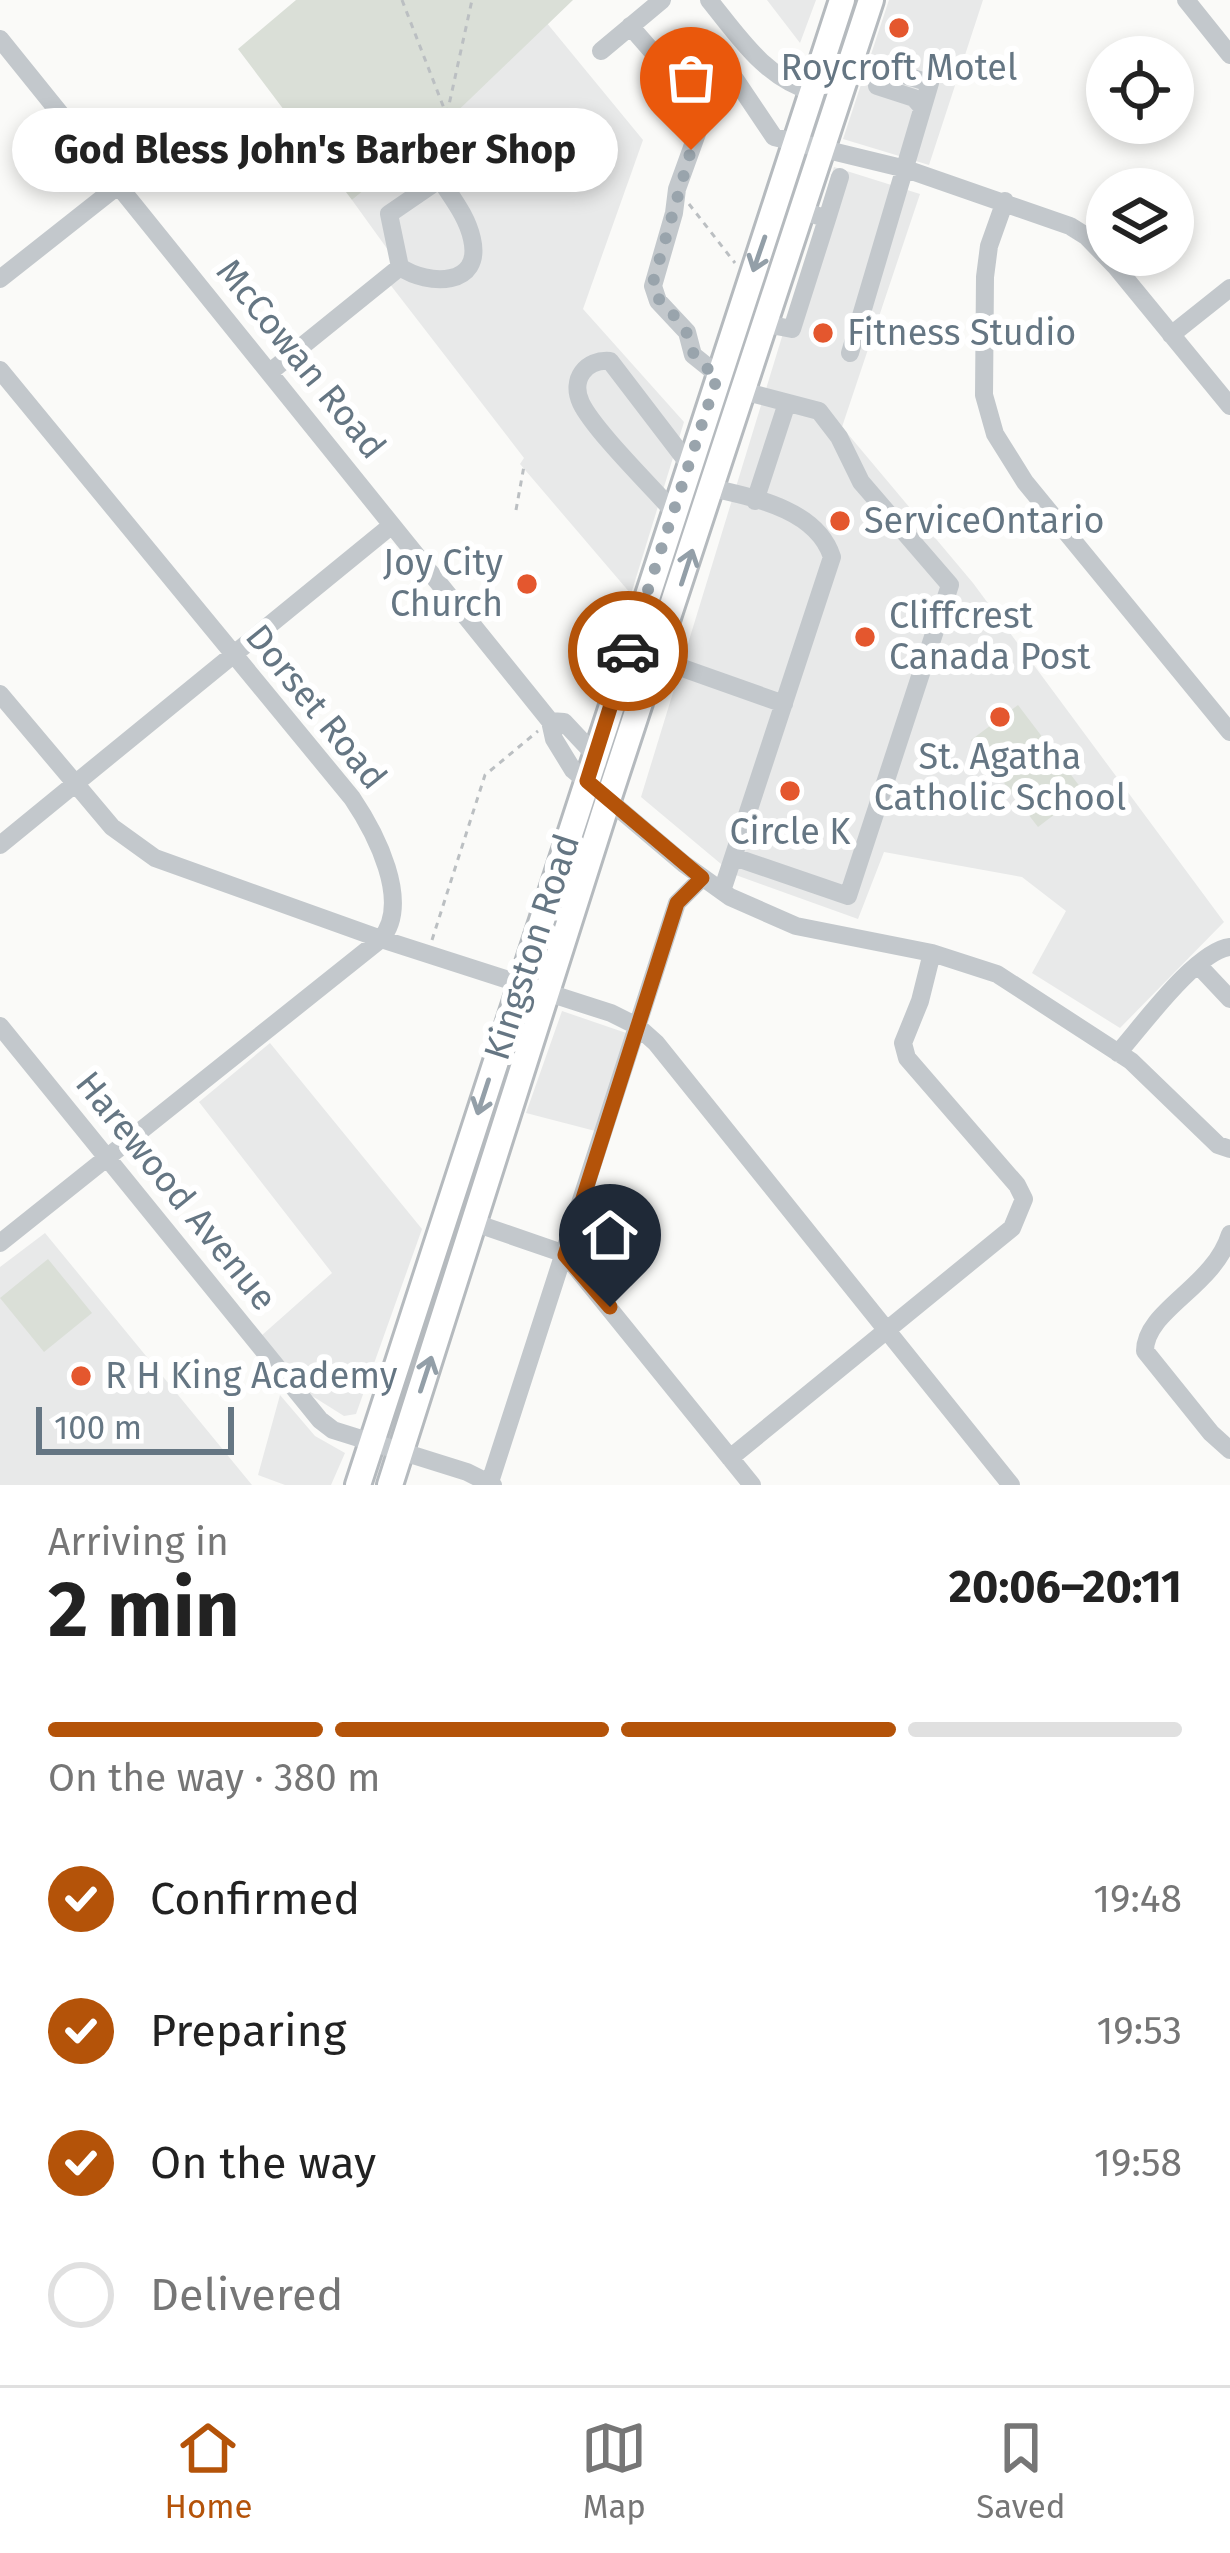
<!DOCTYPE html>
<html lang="en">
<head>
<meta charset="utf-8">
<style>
  :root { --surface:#fff; --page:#f6f6f6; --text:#222; --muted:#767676; --line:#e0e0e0; --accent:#b45309 }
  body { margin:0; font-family:"Fira Sans",sans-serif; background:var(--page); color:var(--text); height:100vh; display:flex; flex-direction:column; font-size:45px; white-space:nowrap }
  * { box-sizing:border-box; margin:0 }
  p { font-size:39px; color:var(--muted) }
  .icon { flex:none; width:66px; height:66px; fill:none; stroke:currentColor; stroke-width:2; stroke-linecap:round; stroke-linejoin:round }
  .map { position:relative; height:1485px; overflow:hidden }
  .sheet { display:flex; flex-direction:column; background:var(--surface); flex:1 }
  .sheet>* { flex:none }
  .tools { position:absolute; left:1086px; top:36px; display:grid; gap:24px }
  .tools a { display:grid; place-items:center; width:108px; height:108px; border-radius:50%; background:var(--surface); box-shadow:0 6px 18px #0003; font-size:60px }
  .scale { position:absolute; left:36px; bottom:30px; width:198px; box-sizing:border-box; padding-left:12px; border:6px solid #657683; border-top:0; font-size:33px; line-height:42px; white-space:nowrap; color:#657683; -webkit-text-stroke:9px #fff; paint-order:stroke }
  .pin { position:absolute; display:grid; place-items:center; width:102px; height:102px; color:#fff; margin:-123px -51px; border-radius:50% 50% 50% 0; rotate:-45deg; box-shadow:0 0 12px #0007 }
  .pin .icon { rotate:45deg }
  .courier { position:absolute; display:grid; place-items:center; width:120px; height:120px; margin:-60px; border:9px solid #b45309; border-radius:50%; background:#fff; color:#222; box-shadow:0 3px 15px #0007 }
  .bubble { position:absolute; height:84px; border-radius:42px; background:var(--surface); box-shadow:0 6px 18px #0003; font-size:39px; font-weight:700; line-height:84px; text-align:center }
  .summary em { font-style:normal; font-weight:700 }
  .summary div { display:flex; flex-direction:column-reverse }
  .summary { display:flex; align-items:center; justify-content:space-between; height:204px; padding:0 48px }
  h1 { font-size:78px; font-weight:700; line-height:90px }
  .bar { display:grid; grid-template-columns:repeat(4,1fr); gap:18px 12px; align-content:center; height:144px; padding:0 48px }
  .bar i { height:15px; border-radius:9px; background:var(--line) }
  .bar .on { background:var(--accent) }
  .bar p { grid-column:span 4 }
  ol { padding:0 48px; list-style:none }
  li { display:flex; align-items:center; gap:36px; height:132px }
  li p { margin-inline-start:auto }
  li .icon { padding:12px; border-radius:50%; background:var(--accent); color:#fff; stroke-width:4 }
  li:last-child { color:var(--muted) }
  li i { width:66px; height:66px; border:6px solid var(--line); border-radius:50% }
  .tab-bar { display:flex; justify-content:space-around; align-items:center; height:168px; border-top:3px solid var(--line); background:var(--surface); font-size:33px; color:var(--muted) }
  .tab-bar a { display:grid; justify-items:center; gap:6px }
  .tab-bar .on { color:var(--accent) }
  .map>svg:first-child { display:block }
  .built { fill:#e8e9e9 }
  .green { fill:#dadfd7 }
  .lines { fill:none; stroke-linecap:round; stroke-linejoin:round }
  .major-casing { stroke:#b5babe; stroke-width:30 }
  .path { stroke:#bbbfc2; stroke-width:3; stroke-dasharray:6 6; stroke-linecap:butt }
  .minor { stroke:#c3c8cc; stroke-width:18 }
  .major { stroke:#fff; stroke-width:24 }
  .oneway { stroke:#939fa8 }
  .done { stroke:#99a4ac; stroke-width:12; stroke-dasharray:0 21.6 }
  .route { stroke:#b45309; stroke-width:15 }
  .poi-dot { fill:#e4572e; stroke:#fff; stroke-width:4.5 }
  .labels { text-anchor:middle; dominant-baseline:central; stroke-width:12; stroke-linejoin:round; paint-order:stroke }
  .poi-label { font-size:36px; fill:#657683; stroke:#fff; text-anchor:start }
  .street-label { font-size:36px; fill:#657683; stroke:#fff }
</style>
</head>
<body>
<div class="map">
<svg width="1230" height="1485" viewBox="0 0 1230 1485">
  <rect width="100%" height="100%" fill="#fafaf8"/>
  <path class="built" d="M 767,0 L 816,0 L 800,43 Z
    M 889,0 L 983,0 L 929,165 L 843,139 Z
    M 546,22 L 643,140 L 583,309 L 684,422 L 631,594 L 520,464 L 524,458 L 382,274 L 396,261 L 352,200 L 443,125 Z
    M 834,167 L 920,194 L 842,427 L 973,583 L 1224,922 L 1120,1028 L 1032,973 L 1066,911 L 1022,877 L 884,852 L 858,919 L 733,874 L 641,797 Z
    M 562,1011 L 635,1036 L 603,1133 L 526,1113 Z
    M 270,1043 L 422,1229 L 356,1414 L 344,1416 L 309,1394 L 261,1336 L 332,1273 L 199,1102 Z
    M 45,1233 L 252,1485 L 0,1485 L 0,1267 Z
    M 280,1395 L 315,1436 L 345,1453 L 331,1485 L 285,1485 L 258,1475 Z"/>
  <path class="green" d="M 296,0 L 573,0 L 443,125 L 352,200 L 238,49 Z
    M 1018,705 L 1084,792 L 1038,827 L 971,740 Z
    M 48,1259 L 92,1313 L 44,1352 L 0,1298 Z"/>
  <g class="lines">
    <g class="major-casing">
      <path id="major" d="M 358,1485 L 842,0
        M 390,1485 L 609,797 L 871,0"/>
    </g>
    <path class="path" d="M 402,0 L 447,116 L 458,165
      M 447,114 L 472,0
      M 689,204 L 735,263
      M 516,510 L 524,466
      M 481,606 L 490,593
      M 432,940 L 485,775 L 538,731
      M 355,1379 L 370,1385"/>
    <path class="minor" d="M 709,0 C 739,37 765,78 813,92
      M 1186,0 L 1230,55
      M 630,26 L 705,112
      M 0,39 L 550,721 L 554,739 L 573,770 L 684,864 L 730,897 L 796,926 L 932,953 L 997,974 L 1131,1061 L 1218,1145 L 1230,1149
      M 601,51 L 662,0
      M 882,69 L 877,86 L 914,98 L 922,107
      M 440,179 C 452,198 467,216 472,239 C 483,287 428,286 400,267 L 389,214 Z
      M 1005,201 L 989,246 L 985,277 L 984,395 L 995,434 L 1025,482 L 1230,732
      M 827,219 L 840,177
      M 0,279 L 119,185
      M 766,324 L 792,329 L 827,219 L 801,210
      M 1171,335 L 1230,288
      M 850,353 L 930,83 L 853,60
      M 0,370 L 352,798 C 375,832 412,902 381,939 L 0,1243
      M 270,372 L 400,267
      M 718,375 L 693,355 L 687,332 L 658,301 L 653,286 L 674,213 L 677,189 L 716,81 L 723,73 L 735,79 L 774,137 L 906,169 L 1070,226 L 1086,236 L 1116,267 L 1230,406
      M 712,488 C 756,498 817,510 832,557 L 722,891
      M 755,501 L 787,403
      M 673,511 C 651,486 594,430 581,403 C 570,379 586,359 610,361 L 688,463
      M 657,659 L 784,704
      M 0,694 L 112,827 L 155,858 L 381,939 L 611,1013 L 637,1026 L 656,1043 L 1011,1485
      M 550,721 L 564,722 L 594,754 L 597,763
      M 0,845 L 392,525
      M 734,857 L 848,896 L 950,585 L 861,482 L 839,437 L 819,411 L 743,391
      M 1198,965 L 1230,999
      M 0,1026 L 320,1420 L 333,1430 L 467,1472 L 493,1485
      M 1118,1053 C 1142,1026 1196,951 1230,947
      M 475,1223 L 565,1254 L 752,1485
      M 1230,1234 C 1214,1287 1145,1310 1145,1351 L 1211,1433 L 1230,1450
      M 730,1458 L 1012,1228 L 1024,1199 L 1017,1185 L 907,1058 L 903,1043 L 920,1001 L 932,953
      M 490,1482 L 677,903 L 702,878"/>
    <use href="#major" class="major"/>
  </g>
  <defs><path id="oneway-shaft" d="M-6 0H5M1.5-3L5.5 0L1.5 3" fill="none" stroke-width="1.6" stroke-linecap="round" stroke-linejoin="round" transform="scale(3)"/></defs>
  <g class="oneway">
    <use href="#oneway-shaft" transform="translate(759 254) rotate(109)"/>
    <use href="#oneway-shaft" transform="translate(687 567) rotate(-72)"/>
    <use href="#oneway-shaft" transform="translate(483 1097) rotate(108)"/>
    <use href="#oneway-shaft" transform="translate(426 1374) rotate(-72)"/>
  </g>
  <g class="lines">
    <path class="done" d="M 628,651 L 718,375 C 682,355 699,350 683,327 C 673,311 658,304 652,286 L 691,150"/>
    <path class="route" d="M 610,1307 L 565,1255 L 677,903 L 702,878 L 587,781 L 628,651"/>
  </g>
  <g class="poi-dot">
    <circle cx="899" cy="28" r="12"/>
    <circle cx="823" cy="333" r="12"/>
    <circle cx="840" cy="521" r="12"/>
    <circle cx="527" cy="584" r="12"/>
    <circle cx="865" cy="637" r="12"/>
    <circle cx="1000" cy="717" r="12"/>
    <circle cx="790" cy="791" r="12"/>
    <circle cx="81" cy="1376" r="12"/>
  </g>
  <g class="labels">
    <g class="poi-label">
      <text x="899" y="68" text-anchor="middle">Roycroft Motel</text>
      <text x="847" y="333">Fitness Studio</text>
      <text x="864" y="521">ServiceOntario</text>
      <text x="503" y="563" text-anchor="end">Joy City<tspan x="503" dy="41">Church</tspan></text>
      <text x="889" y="616">Cliffcrest<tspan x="889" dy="41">Canada Post</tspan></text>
      <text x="1000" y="757" text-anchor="middle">St. Agatha<tspan x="1000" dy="41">Catholic School</tspan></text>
      <text x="790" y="832" text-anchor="middle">Circle K</text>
      <text x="105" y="1376">R H King Academy</text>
    </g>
    <g class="street-label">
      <text transform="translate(301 359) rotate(51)">McCowan Road</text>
      <text transform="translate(316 707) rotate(51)">Dorset Road</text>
      <text transform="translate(532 947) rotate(-72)">Kingston Road</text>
      <text transform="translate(176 1191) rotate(51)">Harewood Avenue</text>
    </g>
  </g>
</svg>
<div class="tools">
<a><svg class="icon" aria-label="locate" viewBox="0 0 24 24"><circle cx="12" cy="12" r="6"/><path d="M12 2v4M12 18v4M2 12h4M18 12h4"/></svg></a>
<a><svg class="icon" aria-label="layers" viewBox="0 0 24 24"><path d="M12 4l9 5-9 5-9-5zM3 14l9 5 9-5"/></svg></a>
</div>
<div class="scale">100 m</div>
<div class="pin" style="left:691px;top:150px;background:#ea580c"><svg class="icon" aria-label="bag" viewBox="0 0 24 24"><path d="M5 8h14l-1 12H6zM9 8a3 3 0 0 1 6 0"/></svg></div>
<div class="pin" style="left:610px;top:1307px;background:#1f2937"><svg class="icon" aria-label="home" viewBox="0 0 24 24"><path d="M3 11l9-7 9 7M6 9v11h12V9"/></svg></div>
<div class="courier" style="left:628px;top:651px"><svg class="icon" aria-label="car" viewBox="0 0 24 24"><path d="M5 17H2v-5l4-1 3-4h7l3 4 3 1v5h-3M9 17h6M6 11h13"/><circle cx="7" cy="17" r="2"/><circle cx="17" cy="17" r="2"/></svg></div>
<div class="bubble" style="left:12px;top:108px;width:606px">God Bless John's Barber Shop</div>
</div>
<section class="sheet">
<div class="summary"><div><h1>2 min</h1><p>Arriving in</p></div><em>20:06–20:11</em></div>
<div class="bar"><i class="on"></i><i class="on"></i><i class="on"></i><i></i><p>On the way · 380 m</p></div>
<ol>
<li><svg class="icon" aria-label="check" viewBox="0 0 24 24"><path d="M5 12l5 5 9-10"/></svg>Confirmed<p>19:48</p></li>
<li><svg class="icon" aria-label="check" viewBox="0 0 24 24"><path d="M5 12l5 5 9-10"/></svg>Preparing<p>19:53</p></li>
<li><svg class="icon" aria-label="check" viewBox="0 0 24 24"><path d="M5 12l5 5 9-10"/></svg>On the way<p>19:58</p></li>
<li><i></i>Delivered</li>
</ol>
</section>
<nav class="tab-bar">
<a class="on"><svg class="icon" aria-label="home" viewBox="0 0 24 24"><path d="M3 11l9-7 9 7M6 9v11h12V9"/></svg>Home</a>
<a><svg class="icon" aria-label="map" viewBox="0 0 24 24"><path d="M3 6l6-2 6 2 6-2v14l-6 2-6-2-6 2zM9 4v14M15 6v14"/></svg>Map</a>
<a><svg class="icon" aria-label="saved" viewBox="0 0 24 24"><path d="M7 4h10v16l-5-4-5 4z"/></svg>Saved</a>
</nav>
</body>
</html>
